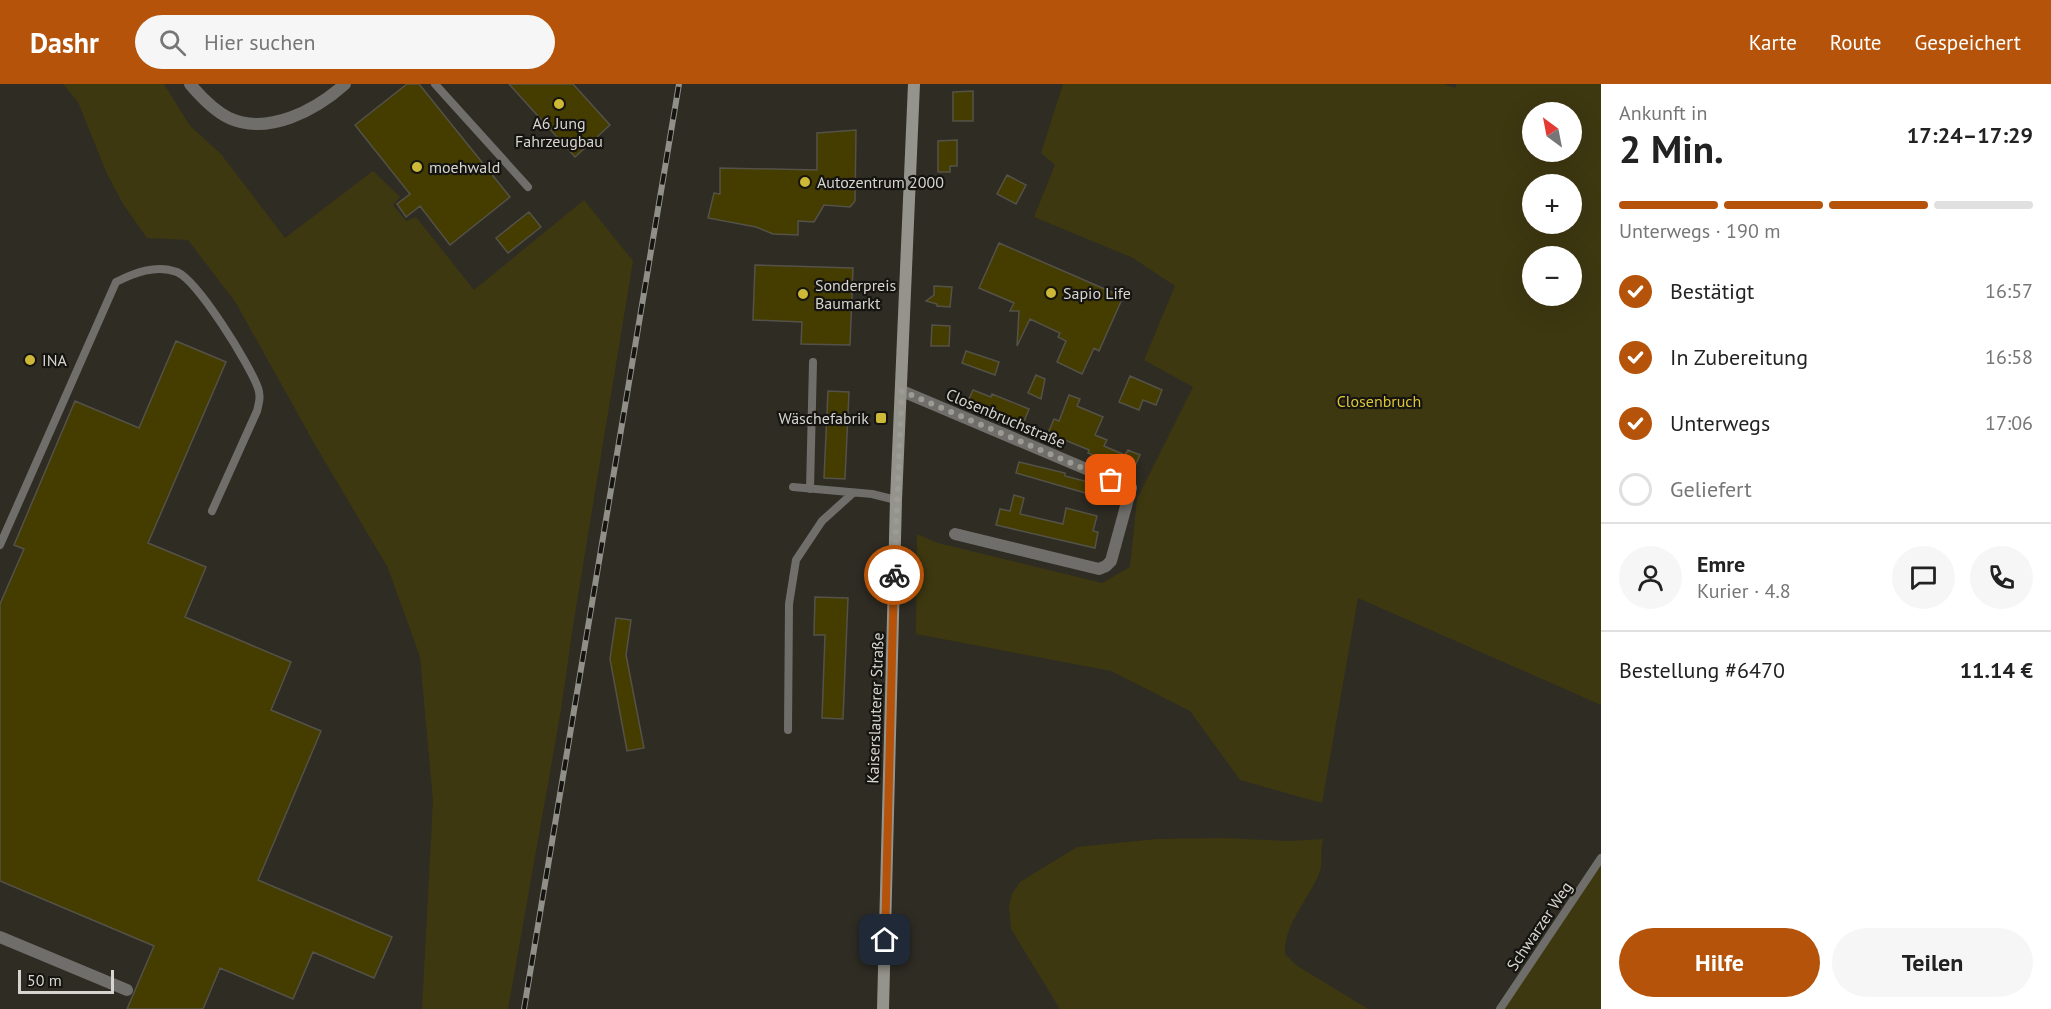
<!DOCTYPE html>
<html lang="de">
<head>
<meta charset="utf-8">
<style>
  :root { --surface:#fff; --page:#f6f6f6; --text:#222; --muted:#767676; --line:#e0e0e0; --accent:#b45309 }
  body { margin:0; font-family:"PT Sans",sans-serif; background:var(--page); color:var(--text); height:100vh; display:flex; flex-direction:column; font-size:22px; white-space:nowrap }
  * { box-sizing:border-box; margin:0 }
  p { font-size:20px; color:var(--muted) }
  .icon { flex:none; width:33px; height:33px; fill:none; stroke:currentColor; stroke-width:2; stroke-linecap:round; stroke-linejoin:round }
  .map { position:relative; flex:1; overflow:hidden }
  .details { display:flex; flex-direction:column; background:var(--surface); width:450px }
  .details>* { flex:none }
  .needle { width:39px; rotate:328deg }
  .tools { position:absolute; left:1522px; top:18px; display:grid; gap:12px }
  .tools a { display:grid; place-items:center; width:60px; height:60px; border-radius:50%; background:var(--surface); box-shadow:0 6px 24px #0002; font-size:30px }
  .scale { position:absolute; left:18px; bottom:15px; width:96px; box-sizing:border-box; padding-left:6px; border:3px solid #d6d5cf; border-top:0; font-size:16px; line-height:21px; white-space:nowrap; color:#d6d5cf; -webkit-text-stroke:4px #151410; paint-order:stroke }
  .pin { position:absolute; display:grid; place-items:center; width:51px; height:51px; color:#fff; margin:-26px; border-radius:12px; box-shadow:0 3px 9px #0006 }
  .courier { position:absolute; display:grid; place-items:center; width:60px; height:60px; margin:-30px; border:4px solid #b45309; border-radius:50%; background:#fff; color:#222; box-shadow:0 2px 8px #0007 }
  .summary em { font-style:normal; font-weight:700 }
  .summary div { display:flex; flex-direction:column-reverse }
  .summary { display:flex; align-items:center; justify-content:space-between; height:102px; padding:0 18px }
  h1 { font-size:39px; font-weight:700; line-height:45px }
  .bar { display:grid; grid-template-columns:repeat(4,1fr); gap:9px 6px; align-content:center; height:72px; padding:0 18px }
  .bar i { height:8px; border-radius:4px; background:var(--line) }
  .bar .selected { background:var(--accent) }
  .bar p { grid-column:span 4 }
  .line { display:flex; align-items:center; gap:15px; padding:0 18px; border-top:2px solid var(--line) }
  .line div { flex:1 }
  .round { display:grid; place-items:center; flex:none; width:63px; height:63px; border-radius:32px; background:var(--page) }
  ol { padding:0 18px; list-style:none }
  li { display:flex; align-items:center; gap:18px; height:66px }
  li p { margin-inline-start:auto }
  li .icon { padding:6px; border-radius:50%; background:var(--accent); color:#fff; stroke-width:4 }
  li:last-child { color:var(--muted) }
  li i { width:33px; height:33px; border:3px solid var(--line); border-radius:50% }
  .action { display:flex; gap:12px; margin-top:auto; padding:12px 18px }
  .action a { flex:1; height:69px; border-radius:36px; background:var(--accent); color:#fff; font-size:24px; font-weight:700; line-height:69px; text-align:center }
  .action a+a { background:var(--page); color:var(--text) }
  header { display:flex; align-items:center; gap:36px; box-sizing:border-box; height:84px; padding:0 30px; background:var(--accent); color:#fff }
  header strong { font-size:28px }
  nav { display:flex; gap:33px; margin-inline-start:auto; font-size:21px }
  .search { width:420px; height:54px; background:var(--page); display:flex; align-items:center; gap:15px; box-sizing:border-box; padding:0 21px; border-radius:33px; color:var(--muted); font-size:22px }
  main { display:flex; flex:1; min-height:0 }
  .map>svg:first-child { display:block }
  .green { fill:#3e3811; fill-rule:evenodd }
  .building { fill:#453c00; stroke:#545248; stroke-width:1.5 }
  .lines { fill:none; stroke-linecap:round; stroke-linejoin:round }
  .lane { stroke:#6f6e6a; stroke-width:8 }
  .street { stroke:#6f6e6a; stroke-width:12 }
  .secondary { stroke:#95948c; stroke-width:12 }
  .rail-casing { stroke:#908f88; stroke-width:6 }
  .rail { stroke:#151410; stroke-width:4; stroke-dasharray:11; stroke-linecap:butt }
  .done { stroke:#9b9a93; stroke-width:6; stroke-dasharray:0 10.8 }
  .route { stroke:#b45309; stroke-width:8 }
  .poi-dot { fill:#ceb837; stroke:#151410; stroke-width:2 }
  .labels { text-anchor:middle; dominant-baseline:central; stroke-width:4.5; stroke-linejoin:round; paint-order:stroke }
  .poi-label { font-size:16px; fill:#d6d5cf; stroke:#151410; text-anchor:start }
  .park-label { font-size:16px; fill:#dcc536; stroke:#151410 }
  .street-label { font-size:16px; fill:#d6d5cf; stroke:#151410 }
</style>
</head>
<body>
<header>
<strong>Dashr</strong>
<div class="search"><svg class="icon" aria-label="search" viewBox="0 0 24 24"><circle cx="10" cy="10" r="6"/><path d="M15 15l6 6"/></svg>Hier suchen</div>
<nav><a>Karte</a><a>Route</a><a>Gespeichert</a></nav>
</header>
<main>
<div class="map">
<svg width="1601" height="925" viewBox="0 0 1601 925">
  <rect width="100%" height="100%" fill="#2e2c23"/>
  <path class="green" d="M 63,0 L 164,0 L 190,42 L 221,70 L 285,154 L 373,87 L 400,113 L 393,121 L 406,137 L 416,133 L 474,206 L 584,116 L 633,177 L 573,542 L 561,626 L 508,925 L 422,925 L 433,717 L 420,573 L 388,484 L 314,359 L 236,219 L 188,156 L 147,154 L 123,120 L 107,90 L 78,18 Z
    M 1063,0 L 1444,0 L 1455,4 L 1457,0 L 1601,0 L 1601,621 L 1358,514 L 1322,719 L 1240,696 L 1190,627 L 1111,587 L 916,550 L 917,450 L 938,459 L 1102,499 L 1130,483 L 1137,415 L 1193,303 L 1144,276 L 1175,202 L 1133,174 L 1034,133 L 1055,81 L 1041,69 ZM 1533,28 L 1572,28 L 1572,68 L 1533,68 ZM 1533,100 L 1572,100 L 1572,140 L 1533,140 ZM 1533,172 L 1572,172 L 1572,212 L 1533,212 Z
    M 1222,754 L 1289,757 L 1323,755 C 1320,766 1323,776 1320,787 C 1310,815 1284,838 1285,870 L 1296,881 L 1368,925 L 1060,925 L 1011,845 L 1009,822 L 1012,810 L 1020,798 L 1077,763 L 1157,755 Z
    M 1601,780 L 1601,925 L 1502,925 Z"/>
  <path class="building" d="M 407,0 L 419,0 L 510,113 L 450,161 L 420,122 L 406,133 L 397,120 L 410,110 L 355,41 Z
    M 509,0 L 573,0 L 610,41 L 575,73 Z
    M 973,7 L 973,37 L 953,37 L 953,8 Z
    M 856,46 L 855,117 L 850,123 L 824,121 L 814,138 L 798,137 L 798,151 L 773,150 L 756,143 L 708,134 L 714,109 L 720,110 L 720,84 L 817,86 L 817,49 Z
    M 957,56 L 957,82 L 950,82 L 950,88 L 938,88 L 938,57 Z
    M 1007,91 L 1026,101 L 1016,120 L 997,110 Z
    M 529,128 L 541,143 L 508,169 L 496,154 Z
    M 999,159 L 1123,213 L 1099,267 L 1094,264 L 1082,290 L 1057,278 L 1066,257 L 1058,253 L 1060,249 L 1030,235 L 1017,262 L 1019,227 L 1010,227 L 1014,219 L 979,204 Z
    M 755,181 L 853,184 L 850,261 L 801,260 L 802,238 L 753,236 Z
    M 934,202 L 952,203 L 950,223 L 937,222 L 937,220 L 926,217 L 934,211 Z
    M 932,241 L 950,242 L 949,262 L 931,262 Z
    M 176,257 L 226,278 L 148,459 L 206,483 L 185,533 L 291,578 L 271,626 L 321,647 L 258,796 L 392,853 L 374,894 L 313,868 L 293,915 L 220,884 L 203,925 L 127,925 L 154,862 L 0,797 L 0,520 L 24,465 L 14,461 L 75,317 L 139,344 Z
    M 966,267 L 999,278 L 995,291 L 962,279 Z
    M 1036,291 L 1045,295 L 1041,315 L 1028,309 Z
    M 1130,292 L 1162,306 L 1156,321 L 1143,316 L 1139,326 L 1119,318 Z
    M 973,306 L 991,313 L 992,310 L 1029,325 L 1023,340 L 968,317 Z
    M 828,307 L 849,308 L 845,395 L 824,394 Z
    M 1069,311 L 1080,315 L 1077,322 L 1103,333 L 1095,351 L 1107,356 L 1104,362 L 1125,371 L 1128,366 L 1140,371 L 1133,386 L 1088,369 L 1089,366 L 1048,349 L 1054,335 L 1059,337 Z
    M 1019,378 L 1065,389 L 1065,392 L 1092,399 L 1089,410 L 1016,389 Z
    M 1014,411 L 1024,414 L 1020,430 L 1063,440 L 1066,424 L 1097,432 L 1093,447 L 1098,448 L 1095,464 L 996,441 L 1000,425 L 1010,427 Z
    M 815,513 L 848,514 L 843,635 L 822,634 L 825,551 L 814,551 Z
    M 616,534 L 631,536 L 626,571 L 644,664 L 627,667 L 610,575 Z"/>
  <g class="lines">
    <path class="lane" d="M 435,0 L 528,103
      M 793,403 L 872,410 L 896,416
      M 810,405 L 813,278
      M 0,461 L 116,198 C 134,189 156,180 177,188 C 198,197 250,281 258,304 C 261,312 259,319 257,327 L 212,427
      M 788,646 L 789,520 L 796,476 L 822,437 L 853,409
      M 1500,925 L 1601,774"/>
    <path class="street" d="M 190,0 C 201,13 213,26 229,34 C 268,52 316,26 345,0
      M 902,307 L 1131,404 L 1111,477 L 1106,482 L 1099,485 L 955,450
      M 0,853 L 127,906"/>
    <path class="secondary" d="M 883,925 L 896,416 L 914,0"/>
    <g class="rail-casing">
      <path id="rail" d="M 524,925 L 679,0"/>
    </g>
    <use href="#rail" class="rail"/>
  </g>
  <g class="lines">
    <path class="done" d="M 894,491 L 902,307 L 1111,396"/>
    <path class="route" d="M 885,856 L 894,491"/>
  </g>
  <g class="poi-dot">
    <circle cx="559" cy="20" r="6"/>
    <circle cx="417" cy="83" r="6"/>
    <circle cx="805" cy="98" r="6"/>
    <circle cx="1051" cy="209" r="6"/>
    <circle cx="803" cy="210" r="6"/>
    <circle cx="30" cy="276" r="6"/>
    <rect x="875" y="328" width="12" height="12" rx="3"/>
  </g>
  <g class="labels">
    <g class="poi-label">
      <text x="559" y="39" text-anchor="middle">A6 Jung<tspan x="559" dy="18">Fahrzeugbau</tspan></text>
      <text x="429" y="83">moehwald</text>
      <text x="817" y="98">Autozentrum 2000</text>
      <text x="815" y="201">Sonderpreis<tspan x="815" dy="18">Baumarkt</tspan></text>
      <text x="1063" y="209">Sapio Life</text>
      <text x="42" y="276">INA</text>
      <text x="869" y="334" text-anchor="end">Wäschefabrik</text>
    </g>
    <g class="park-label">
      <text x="1379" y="317">Closenbruch</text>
    </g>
    <g class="street-label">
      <text transform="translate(1006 334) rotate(23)">Closenbruchstraße</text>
      <text transform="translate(875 624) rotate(-88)">Kaiserslauterer Straße</text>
      <text transform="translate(1539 842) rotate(-56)">Schwarzer Weg</text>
    </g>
  </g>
</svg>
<div class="tools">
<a><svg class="needle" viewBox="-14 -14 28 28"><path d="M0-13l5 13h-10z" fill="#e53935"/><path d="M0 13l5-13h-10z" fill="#767676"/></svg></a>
<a>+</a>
<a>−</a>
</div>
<div class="scale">50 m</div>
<div class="pin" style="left:1111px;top:396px;background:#ea580c"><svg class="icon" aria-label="bag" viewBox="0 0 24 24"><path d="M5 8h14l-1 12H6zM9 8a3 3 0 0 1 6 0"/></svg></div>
<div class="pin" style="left:885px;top:856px;background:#1f2937"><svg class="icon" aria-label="home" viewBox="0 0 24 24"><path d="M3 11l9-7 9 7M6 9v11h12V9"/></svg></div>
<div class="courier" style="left:894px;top:491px"><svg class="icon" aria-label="bike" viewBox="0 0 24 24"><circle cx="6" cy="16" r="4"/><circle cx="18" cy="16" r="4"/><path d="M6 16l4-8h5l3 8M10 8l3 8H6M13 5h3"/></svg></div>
</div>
<section class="details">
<div class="summary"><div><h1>2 Min.</h1><p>Ankunft in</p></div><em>17:24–17:29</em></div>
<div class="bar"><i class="selected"></i><i class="selected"></i><i class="selected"></i><i></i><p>Unterwegs · 190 m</p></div>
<ol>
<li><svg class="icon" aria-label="check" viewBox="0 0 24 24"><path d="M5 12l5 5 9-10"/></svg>Bestätigt<p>16:57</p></li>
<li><svg class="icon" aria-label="check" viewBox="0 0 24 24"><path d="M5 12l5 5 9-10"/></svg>In Zubereitung<p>16:58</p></li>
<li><svg class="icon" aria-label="check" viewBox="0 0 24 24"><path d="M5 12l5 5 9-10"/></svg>Unterwegs<p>17:06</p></li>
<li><i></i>Geliefert</li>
</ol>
<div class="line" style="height:108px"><a class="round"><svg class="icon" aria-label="person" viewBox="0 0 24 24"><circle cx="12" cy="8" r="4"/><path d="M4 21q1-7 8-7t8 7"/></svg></a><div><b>Emre</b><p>Kurier · 4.8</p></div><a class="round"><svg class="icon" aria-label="chat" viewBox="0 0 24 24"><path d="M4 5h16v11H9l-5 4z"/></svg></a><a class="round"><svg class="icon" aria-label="phone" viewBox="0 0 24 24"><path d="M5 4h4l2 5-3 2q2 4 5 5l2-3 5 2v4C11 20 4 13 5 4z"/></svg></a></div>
<div class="line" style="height:78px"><div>Bestellung #6470</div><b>11.14 €</b></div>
<div class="action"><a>Hilfe</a><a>Teilen</a></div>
</section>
</main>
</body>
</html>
